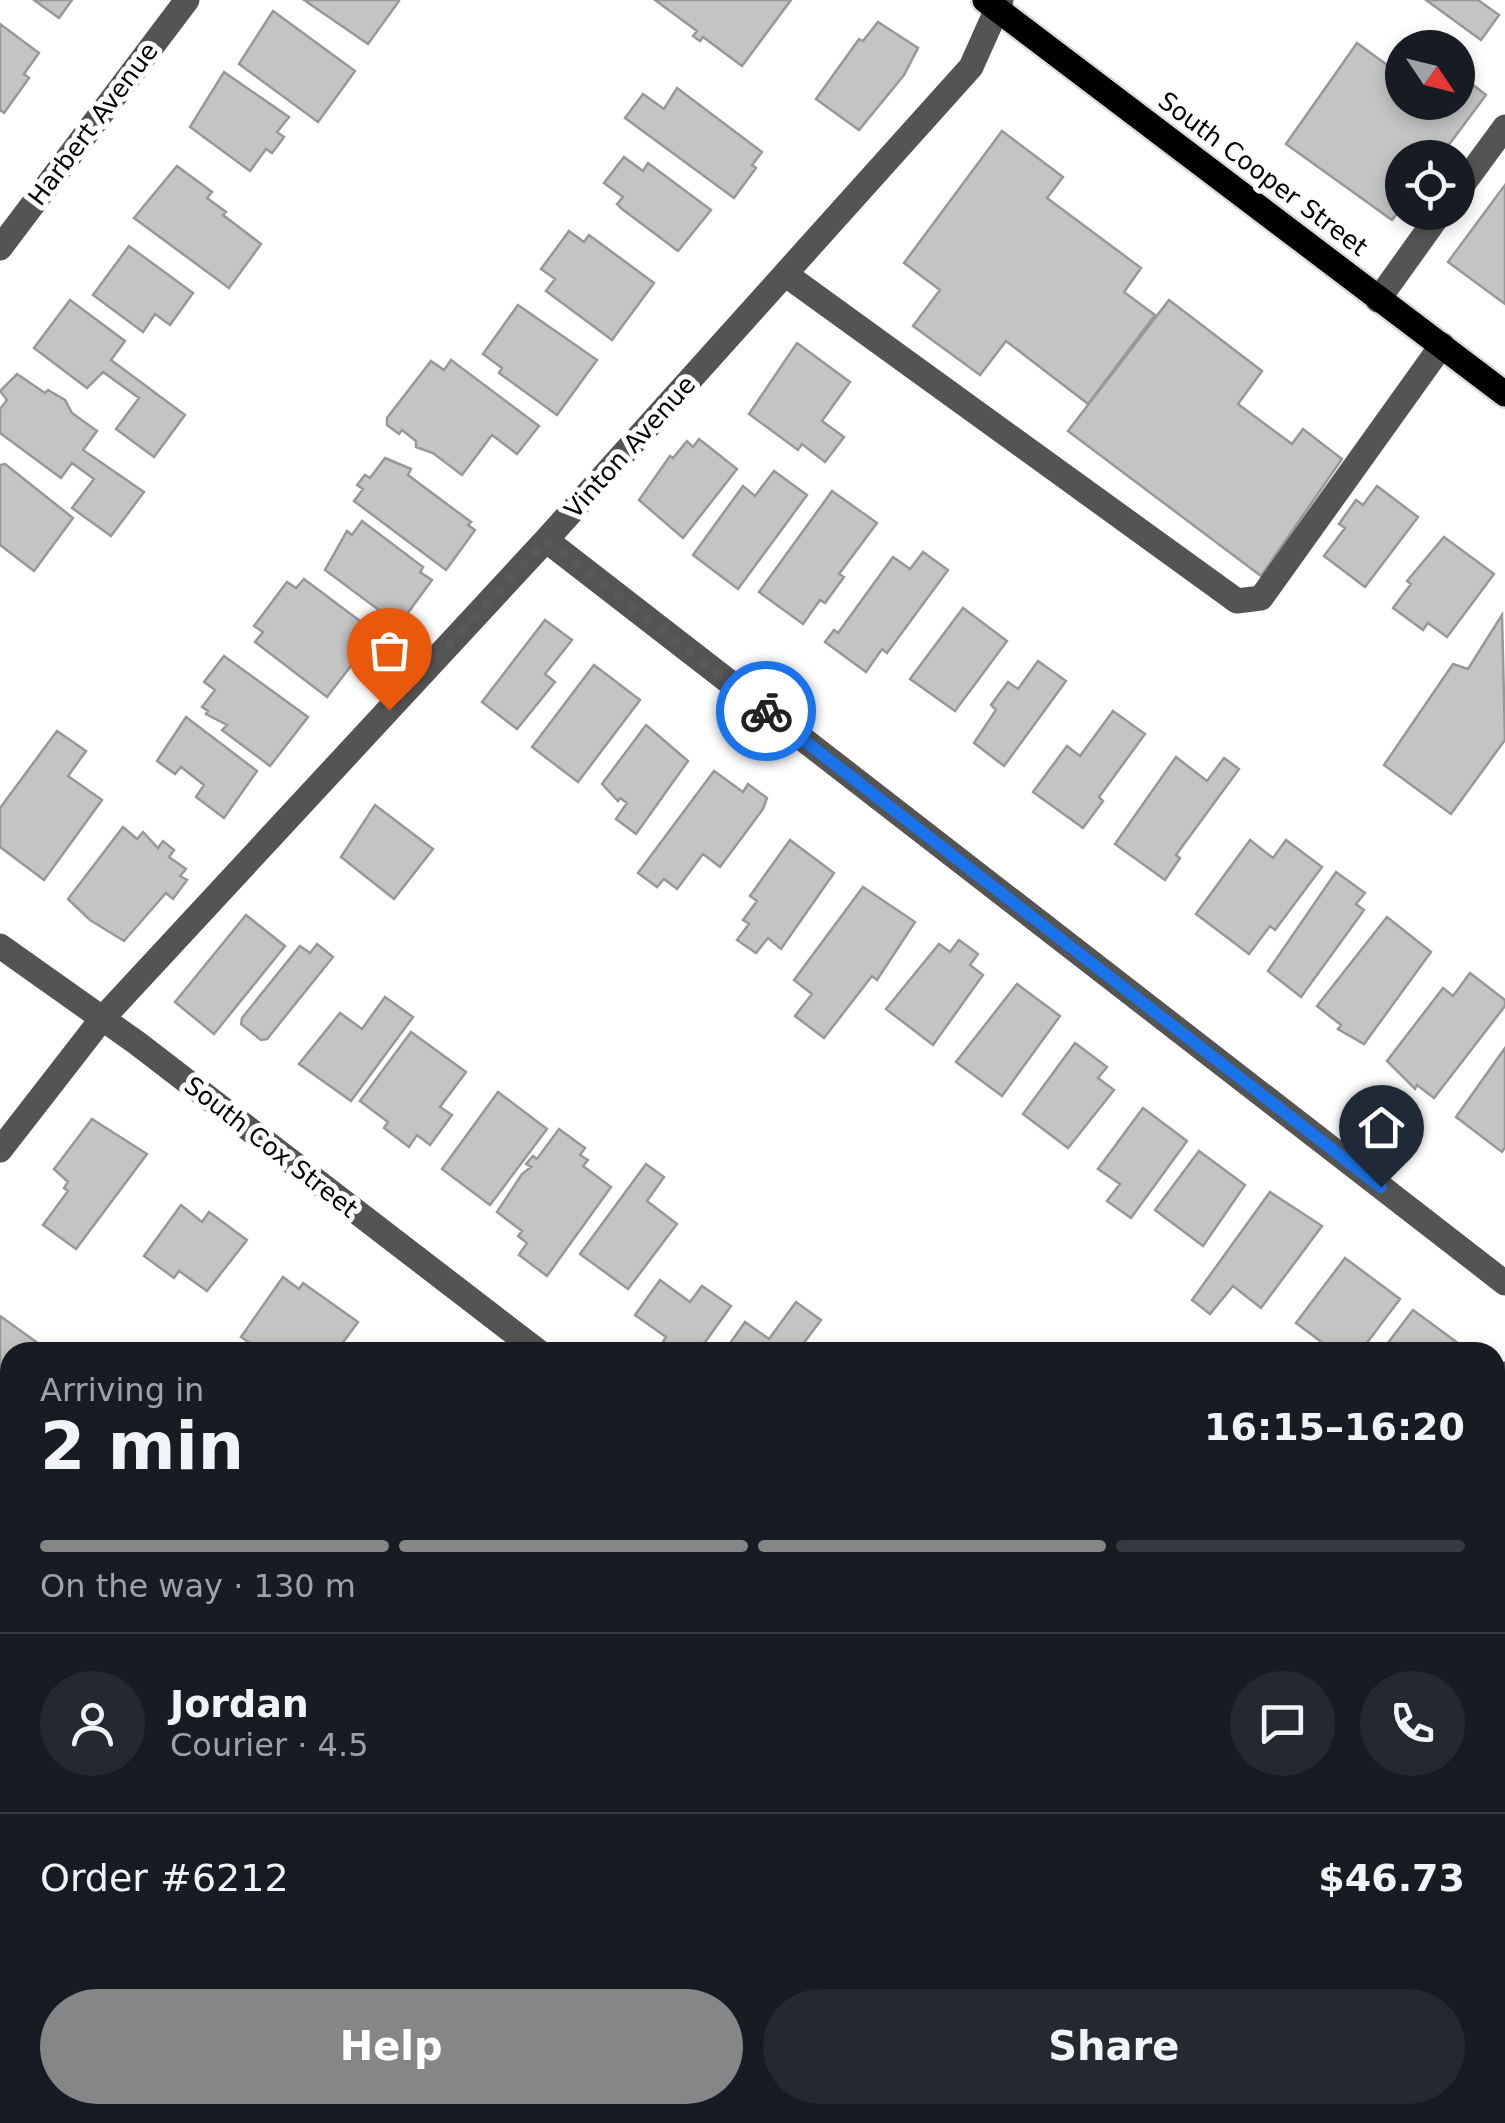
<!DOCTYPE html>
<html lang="en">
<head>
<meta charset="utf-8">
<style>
  :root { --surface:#171b24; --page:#242831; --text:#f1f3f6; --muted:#9ea1a6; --line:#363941; --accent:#858687 }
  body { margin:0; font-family:"DejaVu Sans",sans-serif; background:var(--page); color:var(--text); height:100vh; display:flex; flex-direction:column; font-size:38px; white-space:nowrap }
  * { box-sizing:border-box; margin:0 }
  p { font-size:32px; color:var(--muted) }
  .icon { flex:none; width:55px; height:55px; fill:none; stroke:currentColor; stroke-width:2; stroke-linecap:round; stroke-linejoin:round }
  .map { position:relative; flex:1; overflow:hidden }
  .panel { position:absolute; left:0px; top:1342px; width:1505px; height:782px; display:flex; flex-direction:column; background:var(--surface); border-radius:30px 30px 0 0; box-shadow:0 5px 15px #0003 }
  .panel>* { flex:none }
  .needle { width:65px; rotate:125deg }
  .controls { position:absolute; left:1385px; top:30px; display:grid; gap:20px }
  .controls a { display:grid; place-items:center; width:90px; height:90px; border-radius:50%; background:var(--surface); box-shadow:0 5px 15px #0003; font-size:50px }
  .pin { position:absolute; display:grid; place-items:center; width:85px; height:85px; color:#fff; margin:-102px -42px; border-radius:50% 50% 50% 0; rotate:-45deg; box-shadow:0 0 10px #0007 }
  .pin .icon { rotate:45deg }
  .courier { position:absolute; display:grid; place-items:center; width:100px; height:100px; margin:-50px; border:8px solid #1a73e8; border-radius:50%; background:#fff; color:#222; box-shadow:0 2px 12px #0007 }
  .head em { font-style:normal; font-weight:600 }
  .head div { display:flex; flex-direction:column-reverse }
  .head { display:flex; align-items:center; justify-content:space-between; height:170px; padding:0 40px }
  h1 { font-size:65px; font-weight:600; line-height:75px }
  .bar { display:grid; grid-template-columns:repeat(4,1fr); gap:15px 10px; align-content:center; height:120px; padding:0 40px }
  .bar i { height:12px; border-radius:8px; background:var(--line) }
  .bar .selected { background:var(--accent) }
  .bar p { grid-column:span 4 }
  .line { display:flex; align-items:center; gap:25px; padding:0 40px; border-top:2px solid var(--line) }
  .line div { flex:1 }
  .round { display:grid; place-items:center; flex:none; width:105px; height:105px; border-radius:52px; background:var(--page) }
  .button { display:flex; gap:20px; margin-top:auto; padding:20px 40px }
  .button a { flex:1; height:115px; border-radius:60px; background:var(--accent); color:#fff; font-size:40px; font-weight:600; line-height:115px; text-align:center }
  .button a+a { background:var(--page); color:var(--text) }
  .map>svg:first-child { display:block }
  .building { fill:#c4c4c4; stroke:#989898; stroke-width:2.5 }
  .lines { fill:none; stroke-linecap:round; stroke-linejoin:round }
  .major-casing { stroke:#dbdbdb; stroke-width:30 }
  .minor { stroke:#545454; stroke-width:25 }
  .major { stroke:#000; stroke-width:25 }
  .done { stroke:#595959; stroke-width:10; stroke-dasharray:0 18 }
  .route { stroke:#1a73e8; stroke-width:12 }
  .labels { text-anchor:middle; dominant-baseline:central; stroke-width:10; stroke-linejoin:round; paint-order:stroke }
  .street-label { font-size:25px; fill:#000; stroke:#fff }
</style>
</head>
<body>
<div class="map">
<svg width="1505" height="2123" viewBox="0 0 1505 2123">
  <rect width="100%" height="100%" fill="#fff"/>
  <path class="building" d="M 34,0 L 72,0 L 59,18 Z
    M 304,0 L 398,0 L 399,1 L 368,44 Z
    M 655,0 L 791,0 L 742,66 L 703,37 L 700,41 L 693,36 L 697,31 Z
    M 1426,0 L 1478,0 L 1499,15 L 1481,40 Z
    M 273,11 L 355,71 L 318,122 L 239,64 Z
    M 878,22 L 918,48 L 904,75 L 859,130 L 816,99 L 859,39 L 863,41 Z
    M 0,24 L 39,53 L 24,74 L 29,78 L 4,113 L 0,110 Z
    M 1357,43 L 1402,76 L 1402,102 L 1458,102 L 1458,73 L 1486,95 L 1439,158 L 1402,158 L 1402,207 L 1392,220 L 1286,144 Z
    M 224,72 L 289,117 L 277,132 L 284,137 L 272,153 L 266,149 L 250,171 L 190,127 Z
    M 677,88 L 762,152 L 752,165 L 756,168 L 734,198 L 625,118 L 643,94 L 664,109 Z
    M 1002,131 L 1063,177 L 1047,198 L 1141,268 L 1124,292 L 1155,315 L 1088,404 L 1006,341 L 980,375 L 913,326 L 940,290 L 904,263 Z
    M 624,157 L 643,171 L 648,163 L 711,210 L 678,251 L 622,209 L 617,204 L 623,197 L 604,183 Z
    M 177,166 L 212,192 L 207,198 L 226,212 L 223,215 L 261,244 L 229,288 L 134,218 Z
    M 1505,185 L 1505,304 L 1448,262 Z
    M 569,231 L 584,242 L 589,235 L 654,283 L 612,340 L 546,291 L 555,279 L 541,269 Z
    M 129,246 L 193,293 L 170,325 L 155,314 L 143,332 L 93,295 Z
    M 70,300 L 125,341 L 111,360 L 185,415 L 154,457 L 116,429 L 139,398 L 103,372 L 87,388 L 34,348 Z
    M 1169,300 L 1262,371 L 1238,404 L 1292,444 L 1303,429 L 1342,459 L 1261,576 L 1068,431 Z
    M 518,305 L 597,360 L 557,415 L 499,373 L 502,368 L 483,354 Z
    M 797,343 L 850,382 L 822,421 L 844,437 L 825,462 L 802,444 L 798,450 L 749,414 Z
    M 451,360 L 539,426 L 517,454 L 492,435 L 462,475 L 433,453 L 416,447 L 416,441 L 402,430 L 399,434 L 387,425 L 387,418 L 431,361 L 444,370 Z
    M 17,374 L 45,393 L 48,390 L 65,400 L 72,413 L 97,431 L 83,450 L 144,492 L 111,536 L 72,508 L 94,479 L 72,463 L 61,478 L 0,433 L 0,409 L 7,400 L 0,391 Z
    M 699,439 L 737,469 L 683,538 L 639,500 L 670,456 L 673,458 L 687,441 L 693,447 Z
    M 385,458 L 411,469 L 408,475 L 471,522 L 468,525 L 475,530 L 446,570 L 354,501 L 363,489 L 357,485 L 365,475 L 370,478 Z
    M 5,464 L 73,518 L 34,571 L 0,545 L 0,465 Z
    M 774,471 L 807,495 L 738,589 L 693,555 L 743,486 L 755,496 Z
    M 1377,486 L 1418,517 L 1365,587 L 1324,556 L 1345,528 L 1339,524 L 1356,500 L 1363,505 Z
    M 832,491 L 877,523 L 839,574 L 844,577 L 825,603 L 820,600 L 803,624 L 759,592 Z
    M 362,521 L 423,567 L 420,572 L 432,580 L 399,625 L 325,570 L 347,531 L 352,535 Z
    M 1444,537 L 1494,574 L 1447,637 L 1428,623 L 1423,630 L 1393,608 L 1411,584 L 1407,581 Z
    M 923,552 L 948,570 L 887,653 L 882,649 L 866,672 L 825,642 L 834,630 L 838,633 L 893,557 L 910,569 Z
    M 304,579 L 376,633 L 327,697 L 255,642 L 263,632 L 254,626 L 287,582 L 296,588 Z
    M 963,608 L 1007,641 L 955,711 L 910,679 Z
    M 1502,615 L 1505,740 L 1451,814 L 1384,765 L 1453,664 L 1468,669 Z
    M 545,620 L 572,640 L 545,674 L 555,682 L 517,729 L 482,702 Z
    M 224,656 L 308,717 L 270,766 L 222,730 L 227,725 L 206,714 L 208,711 L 202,707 L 215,690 L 204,682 Z
    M 1038,661 L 1066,681 L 1004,766 L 974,743 L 996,710 L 991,705 L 1008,682 L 1018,689 Z
    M 594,665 L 640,700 L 578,782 L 532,747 Z
    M 1113,711 L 1145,734 L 1099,797 L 1103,801 L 1083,828 L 1033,792 L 1067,746 L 1080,756 Z
    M 186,717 L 257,771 L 224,818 L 196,797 L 204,785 L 181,767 L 175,774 L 157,761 Z
    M 646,725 L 688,761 L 636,834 L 616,819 L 627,803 L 620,798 L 618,801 L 602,784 Z
    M 57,731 L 86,751 L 68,776 L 102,800 L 44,880 L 0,847 L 0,808 Z
    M 1176,757 L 1207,781 L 1224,758 L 1239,769 L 1176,855 L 1180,858 L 1165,880 L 1115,844 Z
    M 714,771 L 743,792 L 748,784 L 767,798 L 763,809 L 720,867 L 703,854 L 677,889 L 664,879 L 657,887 L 638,873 Z
    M 375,805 L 433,849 L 394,899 L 341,857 Z
    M 123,827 L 137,839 L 143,832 L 158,848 L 163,841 L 174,850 L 169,857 L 186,869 L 180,876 L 187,880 L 173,899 L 166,893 L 124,941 L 90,920 L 68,899 Z
    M 790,840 L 834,873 L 781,949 L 768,938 L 756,953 L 737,940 L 749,924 L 743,920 L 757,901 L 750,896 Z
    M 1250,840 L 1273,858 L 1286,840 L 1322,867 L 1275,930 L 1270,926 L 1249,954 L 1196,914 Z
    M 1336,872 L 1365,893 L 1356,904 L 1364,910 L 1301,997 L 1268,971 Z
    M 863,887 L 915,922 L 877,980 L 872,976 L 824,1038 L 795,1016 L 812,994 L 794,980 Z
    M 246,915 L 285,946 L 214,1034 L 175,1002 Z
    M 1387,917 L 1431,952 L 1364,1044 L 1338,1029 L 1341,1025 L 1317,1006 Z
    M 959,940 L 978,954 L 970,965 L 983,975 L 933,1045 L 886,1009 L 939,944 L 950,952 Z
    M 317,944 L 333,957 L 267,1039 L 261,1040 L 241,1024 L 242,1018 L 300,946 L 310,953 Z
    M 1470,973 L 1505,1000 L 1505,1006 L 1434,1098 L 1417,1085 L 1415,1089 L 1387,1061 L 1443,988 L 1453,996 Z
    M 1017,984 L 1060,1016 L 1002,1096 L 956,1062 Z
    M 385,997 L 413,1017 L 351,1101 L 299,1064 L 340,1013 L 362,1029 Z
    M 411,1032 L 466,1072 L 440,1107 L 452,1115 L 430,1145 L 417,1135 L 409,1147 L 384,1128 L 388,1122 L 360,1101 Z
    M 1075,1043 L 1107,1067 L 1098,1078 L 1114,1090 L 1068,1148 L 1023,1114 Z
    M 1505,1048 L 1505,1147 L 1502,1152 L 1456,1117 Z
    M 498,1092 L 547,1129 L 490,1205 L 442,1169 Z
    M 1143,1108 L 1187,1141 L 1131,1218 L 1107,1201 L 1120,1184 L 1098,1169 Z
    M 92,1119 L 147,1154 L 76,1249 L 43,1225 L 68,1191 L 64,1188 L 68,1182 L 54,1169 Z
    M 559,1129 L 585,1148 L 580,1155 L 588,1160 L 583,1166 L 611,1187 L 547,1276 L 519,1255 L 527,1243 L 518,1236 L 522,1231 L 497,1212 L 522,1174 L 531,1167 L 526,1164 L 533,1156 L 537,1159 Z
    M 1199,1151 L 1245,1185 L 1203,1246 L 1155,1210 Z
    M 646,1164 L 664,1177 L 647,1201 L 677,1224 L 628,1289 L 580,1254 Z
    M 1270,1192 L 1322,1226 L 1261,1308 L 1233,1286 L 1210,1314 L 1192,1300 Z
    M 181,1205 L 202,1222 L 209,1212 L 247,1240 L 207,1291 L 179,1271 L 174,1278 L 144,1256 Z
    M 1345,1258 L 1400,1299 L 1360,1352 L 1335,1352 L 1296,1323 Z
    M 283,1277 L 299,1289 L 303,1283 L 358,1322 L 336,1352 L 263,1352 L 241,1337 Z
    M 660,1280 L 690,1302 L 702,1286 L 731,1306 L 698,1352 L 678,1352 L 663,1342 L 666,1337 L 635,1315 Z
    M 796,1302 L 821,1320 L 797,1352 L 724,1352 L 745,1322 L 769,1339 Z
    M 1413,1310 L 1470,1352 L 1381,1352 Z
    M 0,1316 L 42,1346 L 38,1352 L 10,1352 L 7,1394 L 0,1388 Z
    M 1495,1693 L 1505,1700 L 1505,1733 L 1497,1743 L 1505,1748 L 1505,1884 L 1495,1876 Z
    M 0,1725 L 10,1733 L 10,1805 L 0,1819 Z
    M 536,2115 L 659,2115 L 666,2120 L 670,2115 L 706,2115 L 717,2123 L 530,2123 Z
    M 764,2115 L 822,2115 L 816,2123 L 775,2123 Z
    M 915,2115 L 964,2115 L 958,2123 L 910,2123 Z
    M 1200,2115 L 1264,2115 L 1258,2122 L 1250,2117 L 1245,2123 L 1211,2123 Z
    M 1291,2115 L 1365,2115 L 1375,2123 L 1302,2123 Z"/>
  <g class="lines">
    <g class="major-casing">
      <path id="major" d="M 985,0 L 1505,394"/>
    </g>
    <path class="minor" d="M 1458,191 L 1505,127
      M 0,248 L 187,0
      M 785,274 L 1237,601 L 1261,598 L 1442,345
      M 1378,300 L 1441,212
      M 546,540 L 1505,1283
      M 0,946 L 137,1043 L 539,1352
      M 0,1150 L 101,1020 L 546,540 L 971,67 L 1001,0
      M 1495,1388 L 1505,1374
      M 1495,1609 L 1505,1617 L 1505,1631
      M 0,1991 L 10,1998
      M 0,2055 L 10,2041
      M 1495,2096 L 1505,2104
      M 171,2115 L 182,2123
      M 303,2123 L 309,2115"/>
    <use href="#major" class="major"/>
  </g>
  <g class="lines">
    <path class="done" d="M 389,710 L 546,540 L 766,711"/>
    <path class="route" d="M 766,711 L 1381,1187"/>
  </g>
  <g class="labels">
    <g class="street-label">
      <text transform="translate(93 124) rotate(-53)">Harbert Avenue</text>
      <text transform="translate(1263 174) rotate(37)">South Cooper Street</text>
      <text transform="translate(630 447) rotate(-48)">Vinton Avenue</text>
      <text transform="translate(271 1147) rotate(38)">South Cox Street</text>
    </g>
  </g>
</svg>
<div class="controls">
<a><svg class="needle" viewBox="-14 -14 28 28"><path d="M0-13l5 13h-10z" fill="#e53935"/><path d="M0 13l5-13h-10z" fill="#9ea1a6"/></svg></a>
<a><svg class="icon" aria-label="locate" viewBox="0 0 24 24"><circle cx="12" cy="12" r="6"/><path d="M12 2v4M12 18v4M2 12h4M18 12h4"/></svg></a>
</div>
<div class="pin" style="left:389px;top:710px;background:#ea580c"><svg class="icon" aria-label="bag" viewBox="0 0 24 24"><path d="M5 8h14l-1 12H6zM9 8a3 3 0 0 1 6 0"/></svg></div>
<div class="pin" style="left:1381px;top:1187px;background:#1f2937"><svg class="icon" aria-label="home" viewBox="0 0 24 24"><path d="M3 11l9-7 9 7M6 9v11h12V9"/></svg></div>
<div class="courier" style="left:766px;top:711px"><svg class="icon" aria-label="bike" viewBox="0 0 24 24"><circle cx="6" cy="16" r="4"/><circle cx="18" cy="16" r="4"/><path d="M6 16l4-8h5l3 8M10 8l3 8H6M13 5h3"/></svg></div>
<section class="panel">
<div class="head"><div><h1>2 min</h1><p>Arriving in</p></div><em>16:15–16:20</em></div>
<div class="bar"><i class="selected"></i><i class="selected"></i><i class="selected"></i><i></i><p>On the way · 130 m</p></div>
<div class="line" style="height:180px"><a class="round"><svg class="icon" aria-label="person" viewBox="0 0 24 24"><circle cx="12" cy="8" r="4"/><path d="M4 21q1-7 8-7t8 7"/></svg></a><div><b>Jordan</b><p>Courier · 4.5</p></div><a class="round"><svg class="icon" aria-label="chat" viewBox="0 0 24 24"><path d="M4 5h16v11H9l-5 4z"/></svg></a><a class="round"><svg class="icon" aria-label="phone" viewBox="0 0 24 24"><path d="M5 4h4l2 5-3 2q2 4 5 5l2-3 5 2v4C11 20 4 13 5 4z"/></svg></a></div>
<div class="line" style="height:130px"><div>Order #6212</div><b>$46.73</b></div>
<div class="button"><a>Help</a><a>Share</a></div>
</section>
</div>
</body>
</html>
